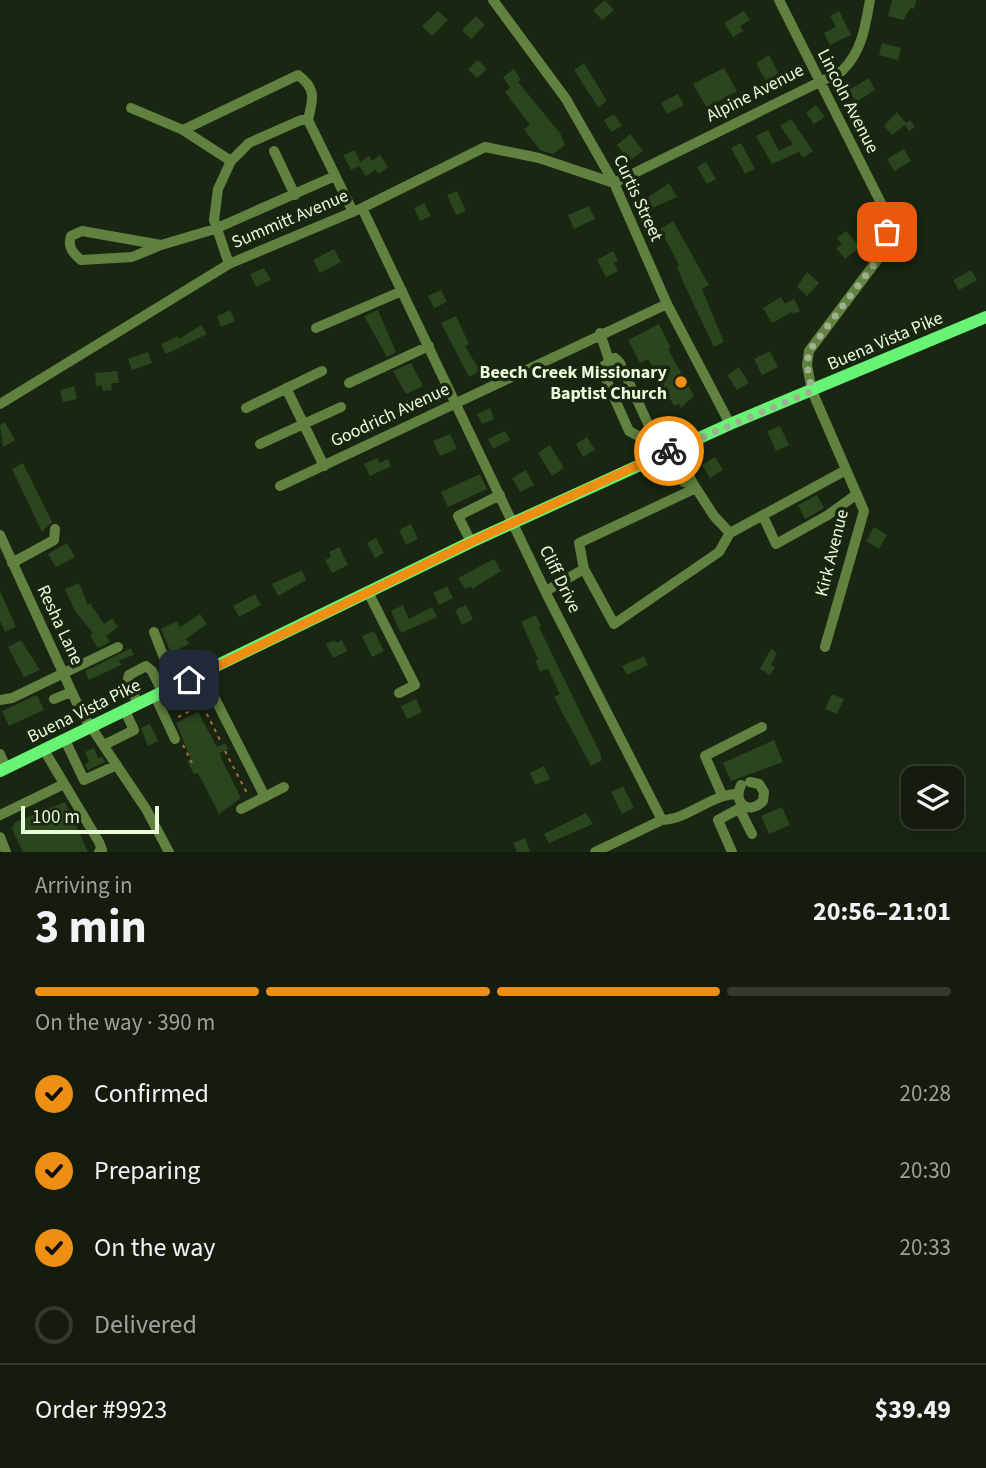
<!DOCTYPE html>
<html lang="en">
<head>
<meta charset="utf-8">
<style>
  :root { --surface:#131c0d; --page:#20291b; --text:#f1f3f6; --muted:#9da19d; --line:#323a2e; --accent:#ee8e12 }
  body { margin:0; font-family:"Source Sans 3",sans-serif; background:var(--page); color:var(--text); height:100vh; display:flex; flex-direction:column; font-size:26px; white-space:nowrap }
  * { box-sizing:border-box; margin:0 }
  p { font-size:23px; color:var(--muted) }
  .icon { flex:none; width:38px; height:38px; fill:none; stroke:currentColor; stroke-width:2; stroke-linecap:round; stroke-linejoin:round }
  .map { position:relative; height:852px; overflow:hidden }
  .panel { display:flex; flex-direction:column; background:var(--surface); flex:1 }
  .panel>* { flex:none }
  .buttons { position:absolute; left:901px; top:766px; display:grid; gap:14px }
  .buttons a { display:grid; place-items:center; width:63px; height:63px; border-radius:14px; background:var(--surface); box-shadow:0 7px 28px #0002,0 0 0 2px var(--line); font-size:35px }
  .scale { position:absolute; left:21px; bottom:18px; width:138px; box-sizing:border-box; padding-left:7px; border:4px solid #e8fcd8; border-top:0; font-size:19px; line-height:24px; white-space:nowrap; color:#e8fcd8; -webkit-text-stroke:5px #192611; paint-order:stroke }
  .pin { position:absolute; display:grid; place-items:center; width:60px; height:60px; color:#fff; margin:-30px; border-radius:14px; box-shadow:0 4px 10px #0006 }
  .courier { position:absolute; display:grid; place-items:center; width:70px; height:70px; margin:-35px; border:5px solid #ee8e12; border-radius:50%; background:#fff; color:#222; box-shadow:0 2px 9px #0007 }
  .head em { font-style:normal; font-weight:700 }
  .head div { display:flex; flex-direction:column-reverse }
  .head { display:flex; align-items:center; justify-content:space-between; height:119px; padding:0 35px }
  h1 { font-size:46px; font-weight:700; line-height:52px }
  .bar { display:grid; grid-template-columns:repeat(4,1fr); gap:10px 7px; align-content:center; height:84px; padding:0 35px }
  .bar i { height:9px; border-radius:5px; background:var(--line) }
  .bar .on { background:var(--accent) }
  .bar p { grid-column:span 4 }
  .line { display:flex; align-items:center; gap:18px; padding:0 35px; border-top:2px solid var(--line) }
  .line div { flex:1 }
  ol { padding:0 35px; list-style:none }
  li { display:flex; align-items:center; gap:21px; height:77px }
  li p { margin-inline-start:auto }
  li .icon { padding:7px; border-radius:50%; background:var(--accent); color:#111; stroke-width:4 }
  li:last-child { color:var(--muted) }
  li i { width:38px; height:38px; border:4px solid var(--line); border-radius:50% }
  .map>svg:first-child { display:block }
  .building { fill:#2b451e }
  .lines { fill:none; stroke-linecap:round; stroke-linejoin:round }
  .path { stroke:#b06938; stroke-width:2; stroke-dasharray:3.5 5; stroke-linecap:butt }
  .minor { stroke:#60813f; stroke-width:10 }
  .major { stroke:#67f474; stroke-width:12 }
  .done { stroke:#a0b192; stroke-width:7; stroke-dasharray:0 12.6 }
  .route { stroke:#ee8e12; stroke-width:9 }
  .poi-dot { fill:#ee8e12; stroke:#192611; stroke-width:2.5 }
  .labels { text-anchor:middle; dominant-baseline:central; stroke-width:7; stroke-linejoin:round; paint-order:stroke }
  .street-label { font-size:18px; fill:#e8fcd8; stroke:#192611 }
  .poi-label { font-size:18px; font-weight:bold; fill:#e8fcd8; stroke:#192611; text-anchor:end }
</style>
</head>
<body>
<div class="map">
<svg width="986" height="852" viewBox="0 0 986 852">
  <rect width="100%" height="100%" fill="#192611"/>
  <path class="building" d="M 605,0 L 614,10 L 602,20 L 593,10 Z
    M 892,0 L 916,0 L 914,9 L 911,8 L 903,20 L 888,16 Z
    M 438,11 L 448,20 L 432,36 L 422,26 Z
    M 744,11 L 750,20 L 740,26 L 743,31 L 733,37 L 724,23 Z
    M 839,11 L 851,35 L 830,45 L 824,33 L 836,27 L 830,16 Z
    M 476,16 L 485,25 L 471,39 L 462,30 Z
    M 882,43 L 901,48 L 898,60 L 879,55 Z
    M 769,55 L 779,74 L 766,81 L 756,63 Z
    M 478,60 L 487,69 L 477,78 L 468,69 Z
    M 584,63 L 607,101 L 598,107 L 574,70 Z
    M 724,68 L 737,91 L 707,108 L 693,84 Z
    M 514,69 L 521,80 L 518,82 L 560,133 L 565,145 L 553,154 L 540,150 L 533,141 L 524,129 L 530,125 L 505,92 L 510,88 L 503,77 Z
    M 869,78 L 875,90 L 856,102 L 849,90 Z
    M 678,94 L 684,105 L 667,114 L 661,103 Z
    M 816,105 L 825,117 L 814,124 L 806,113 Z
    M 897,112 L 906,123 L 910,120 L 915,127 L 909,131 L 905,125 L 892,135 L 884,126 Z
    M 614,114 L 622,126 L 611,132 L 604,120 Z
    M 791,119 L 813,151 L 803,158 L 799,152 L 772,164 L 756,136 L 768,130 L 779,151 L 793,144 L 780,126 Z
    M 630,134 L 643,151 L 629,161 L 617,145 Z
    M 741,143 L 755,169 L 745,174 L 731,148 Z
    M 904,149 L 911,161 L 894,171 L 887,159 Z
    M 355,150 L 360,162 L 369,156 L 372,161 L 380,155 L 388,167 L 379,174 L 376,170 L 366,176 L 359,166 L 351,170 L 343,155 Z
    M 706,162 L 716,179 L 707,184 L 697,167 Z
    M 669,183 L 677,197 L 650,209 L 644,200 Z
    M 457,191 L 466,211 L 456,215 L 447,195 Z
    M 424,203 L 431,216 L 420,221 L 414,208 Z
    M 589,206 L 595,219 L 574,229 L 568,215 Z
    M 673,221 L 709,285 L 702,289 L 724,342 L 714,347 L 685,286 L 677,267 L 679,265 L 660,229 Z
    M 846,231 L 860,247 L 845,259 L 836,248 L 842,244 L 837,238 Z
    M 334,249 L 341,262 L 320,273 L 313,260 Z
    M 613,251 L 618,260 L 614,263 L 618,271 L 606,277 L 597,260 Z
    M 264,268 L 271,280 L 256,287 L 250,274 Z
    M 971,270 L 977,280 L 959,290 L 953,280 Z
    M 807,272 L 819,283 L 807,296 L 797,287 Z
    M 441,290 L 447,302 L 434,308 L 428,296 Z
    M 781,297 L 785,304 L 794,299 L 800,311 L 793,314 L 792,312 L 772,323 L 763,308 Z
    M 230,310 L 235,321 L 221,327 L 217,316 Z
    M 378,310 L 396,352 L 387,357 L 364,316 Z
    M 456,316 L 469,344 L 465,346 L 480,371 L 469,377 L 441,323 Z
    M 659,324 L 671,348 L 668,349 L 694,396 L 681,408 L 679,404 L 674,406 L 648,359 L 640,363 L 628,340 Z
    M 201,325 L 207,334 L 166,354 L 161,344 L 178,336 L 179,339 Z
    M 770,351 L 778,367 L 762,375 L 754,359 Z
    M 148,352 L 152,363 L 132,370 L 128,359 Z
    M 411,363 L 423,386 L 406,394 L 393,371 Z
    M 739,367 L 749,383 L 737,390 L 727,375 Z
    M 117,371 L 119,383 L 111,383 L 112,390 L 103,391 L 102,385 L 96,386 L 95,373 Z
    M 74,386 L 77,399 L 63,402 L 60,390 Z
    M 490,408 L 494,419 L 482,424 L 477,414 Z
    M 5,422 L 15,440 L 3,447 L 0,425 Z
    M 780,426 L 789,445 L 776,451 L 767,431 Z
    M 505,431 L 510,440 L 493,449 L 488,439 Z
    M 450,434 L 457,449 L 440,456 L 433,441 Z
    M 587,437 L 595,450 L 583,457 L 576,444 Z
    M 550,445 L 564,468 L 552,476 L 538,453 Z
    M 715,457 L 723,470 L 710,478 L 702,465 Z
    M 377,458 L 380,463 L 388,459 L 391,466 L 370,476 L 364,464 Z
    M 23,463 L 52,522 L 42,532 L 12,469 Z
    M 526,470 L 534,485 L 520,492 L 512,478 Z
    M 480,474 L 487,489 L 448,507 L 441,492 Z
    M 817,495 L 824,508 L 805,519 L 798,505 Z
    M 411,524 L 418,539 L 406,545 L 399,530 Z
    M 874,527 L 887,535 L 879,549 L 866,541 Z
    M 376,538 L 384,553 L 375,558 L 367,543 Z
    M 67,543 L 75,557 L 56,567 L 48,554 Z
    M 339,547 L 348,565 L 332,573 L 325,560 L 331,557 L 329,552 Z
    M 494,559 L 501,571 L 472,589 L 471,586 L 465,589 L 458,578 Z
    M 302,570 L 306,580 L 278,596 L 272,584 Z
    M 79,583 L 88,605 L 90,603 L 104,624 L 112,618 L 118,627 L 106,636 L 110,642 L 98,648 L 90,636 L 93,633 L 75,611 L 65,589 Z
    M 447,586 L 453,598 L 439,605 L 433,593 Z
    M 0,591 L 16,627 L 5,632 L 0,621 Z
    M 255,594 L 261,605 L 239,617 L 233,606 Z
    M 403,605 L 409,619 L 432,607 L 437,617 L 401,633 L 391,611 Z
    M 466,605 L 473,619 L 462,625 L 455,610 Z
    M 200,614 L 207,624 L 186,639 L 189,644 L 171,653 L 161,629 L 177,621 L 180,627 Z
    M 536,615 L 541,626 L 539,627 L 601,755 L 601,761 L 591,766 L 554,697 L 560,694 L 548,669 L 540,672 L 535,660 L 538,659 L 521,622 Z
    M 374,631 L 384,651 L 372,657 L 362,636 Z
    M 21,640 L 40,670 L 24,677 L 8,647 Z
    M 335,640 L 336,643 L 342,640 L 347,651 L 333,658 L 326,644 Z
    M 131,648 L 134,655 L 119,660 L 121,665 L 89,680 L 85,671 Z
    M 771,649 L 777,653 L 771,665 L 775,667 L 770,675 L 760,669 Z
    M 644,656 L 648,665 L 627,675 L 622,666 Z
    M 832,694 L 844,699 L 837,714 L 825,709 Z
    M 37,695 L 44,710 L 9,726 L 2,711 Z
    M 416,699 L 422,712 L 407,719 L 401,706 Z
    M 198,712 L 217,747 L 225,743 L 228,749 L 220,753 L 221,758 L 241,798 L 219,814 L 198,773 L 194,774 L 187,761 L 191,759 L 176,723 Z
    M 150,724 L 158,741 L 148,746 L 141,728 Z
    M 774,740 L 783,762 L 731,781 L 723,763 Z
    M 94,748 L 98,758 L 102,757 L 105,762 L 88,770 L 85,764 L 89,762 L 85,752 Z
    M 544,766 L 550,779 L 535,785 L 530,773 Z
    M 623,786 L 634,808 L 622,814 L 611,792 Z
    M 65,802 L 88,852 L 23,852 L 12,829 L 15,822 Z
    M 782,807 L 790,825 L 769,834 L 761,816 Z
    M 586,813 L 593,824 L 549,843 L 544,834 Z
    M 525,838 L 530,852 L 517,852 L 513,843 Z"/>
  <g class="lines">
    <path class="path" d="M 203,706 L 222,744
      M 178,717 L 207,703
      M 183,745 L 192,763
      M 225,751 L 247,793"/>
    <path class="minor" d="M 493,0 L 566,99 L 614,183 L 667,304 L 730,424
      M 779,0 L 888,217 L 887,247 L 809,351 L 807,365 L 812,391 L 864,511 L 825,647
      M 131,108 L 183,130 L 231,161
      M 183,130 L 298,75 C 317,89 313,99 308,120
      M 274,151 L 295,195
      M 362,208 L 548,597 L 662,820 L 595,852
      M 161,245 L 132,257 L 81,260 C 73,253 67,247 71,236 L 82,231 L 161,245 L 215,229 L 335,176
      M 229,264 L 214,220 L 218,189 L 231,161 L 249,143 L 301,120 L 308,120 L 353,212
      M 316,328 L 402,291
      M 600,333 L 609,360
      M 349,383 L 429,346
      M 286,388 L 324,466
      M 0,404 L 229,264 L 362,208 L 485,147 L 539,158 L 614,183 L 842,71 C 862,51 865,28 870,0
      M 246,408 L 322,371
      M 642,438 L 650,428 L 620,363 L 615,358 L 601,368 L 629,431 L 642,438 L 651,459
      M 260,444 L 341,407
      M 662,455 L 684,482 L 694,485 L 675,449
      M 694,485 L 714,516 L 730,533 L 846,470
      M 280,486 L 667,304
      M 696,488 L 579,543 L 584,569 L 614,624 L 719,552 L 730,533
      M 763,516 L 776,544 L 828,515 L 857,494
      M 0,535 L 81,712 L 146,809 L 169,852
      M 471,542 L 458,516 L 500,495
      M 12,563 L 54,540 L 55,529
      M 546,591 L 584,569
      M 368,592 L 415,685 L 399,693
      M 154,632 L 175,686
      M 202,673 L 265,797
      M 155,696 L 175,739
      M 54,699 L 71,692
      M 0,700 L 12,698 L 118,647
      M 138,705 L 128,679 L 129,675 L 146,666 L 152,671 L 163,693
      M 65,740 L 84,780 L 117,765
      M 104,745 L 134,730 L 125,711
      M 44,750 L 99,842 L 102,850 L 99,852
      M 0,754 L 6,768
      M 741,785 C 732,803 749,816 763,801 L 764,792 L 759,784 L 750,782
      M 722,795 L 705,756 L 762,727
      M 739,808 L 752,834
      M 241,809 L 284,787
      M 0,815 L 64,784
      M 662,820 C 690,819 710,794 738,794
      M 0,837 L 6,852
      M 732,852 L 718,820 L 744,806"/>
    <path class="major" d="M 0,771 L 471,542 L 730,424 L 986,317"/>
  </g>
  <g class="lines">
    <path class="done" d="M 669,451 L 812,391 L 807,365 L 809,351 L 887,247 L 887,232"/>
    <path class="route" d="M 189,680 L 471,542 L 669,451"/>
  </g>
  <circle class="poi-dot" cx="681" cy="382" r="7"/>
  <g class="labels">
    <g class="street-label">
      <text transform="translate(755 93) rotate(-27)">Alpine Avenue</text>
      <text transform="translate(848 101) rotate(63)">Lincoln Avenue</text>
      <text transform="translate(638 198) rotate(65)">Curtis Street</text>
      <text transform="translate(290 219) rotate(-23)">Summitt Avenue</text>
      <text transform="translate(885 341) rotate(-23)">Buena Vista Pike</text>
      <text transform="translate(390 415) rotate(-25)">Goodrich Avenue</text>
      <text transform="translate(832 553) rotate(-76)">Kirk Avenue</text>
      <text transform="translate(560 579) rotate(64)">Cliff Drive</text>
      <text transform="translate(60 625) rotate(65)">Resha Lane</text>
      <text transform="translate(84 711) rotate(-26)">Buena Vista Pike</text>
    </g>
    <g class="poi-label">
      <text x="667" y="372">Beech Creek Missionary<tspan x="667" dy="21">Baptist Church</tspan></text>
    </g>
  </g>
</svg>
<div class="buttons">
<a><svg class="icon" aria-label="layers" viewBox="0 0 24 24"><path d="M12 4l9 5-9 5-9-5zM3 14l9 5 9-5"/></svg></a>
</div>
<div class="scale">100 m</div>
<div class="pin" style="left:887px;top:232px;background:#ea580c"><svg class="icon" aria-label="bag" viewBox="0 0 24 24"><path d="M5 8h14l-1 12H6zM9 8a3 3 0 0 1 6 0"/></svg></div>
<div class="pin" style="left:189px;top:680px;background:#1f2937"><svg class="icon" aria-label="home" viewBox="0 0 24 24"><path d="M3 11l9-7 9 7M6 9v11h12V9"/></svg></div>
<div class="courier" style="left:669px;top:451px"><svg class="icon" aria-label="bike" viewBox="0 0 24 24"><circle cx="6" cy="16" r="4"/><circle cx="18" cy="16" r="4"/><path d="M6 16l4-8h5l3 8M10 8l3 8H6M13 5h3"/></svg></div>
</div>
<section class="panel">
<div class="head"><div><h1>3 min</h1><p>Arriving in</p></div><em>20:56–21:01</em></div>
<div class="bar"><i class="on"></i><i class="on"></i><i class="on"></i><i></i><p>On the way · 390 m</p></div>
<ol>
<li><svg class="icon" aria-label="check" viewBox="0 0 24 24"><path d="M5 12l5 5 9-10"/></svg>Confirmed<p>20:28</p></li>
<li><svg class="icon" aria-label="check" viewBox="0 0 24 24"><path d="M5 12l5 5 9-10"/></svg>Preparing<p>20:30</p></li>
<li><svg class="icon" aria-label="check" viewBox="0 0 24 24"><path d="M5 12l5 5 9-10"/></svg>On the way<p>20:33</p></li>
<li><i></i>Delivered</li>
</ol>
<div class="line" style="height:91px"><div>Order #9923</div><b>$39.49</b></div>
</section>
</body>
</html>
